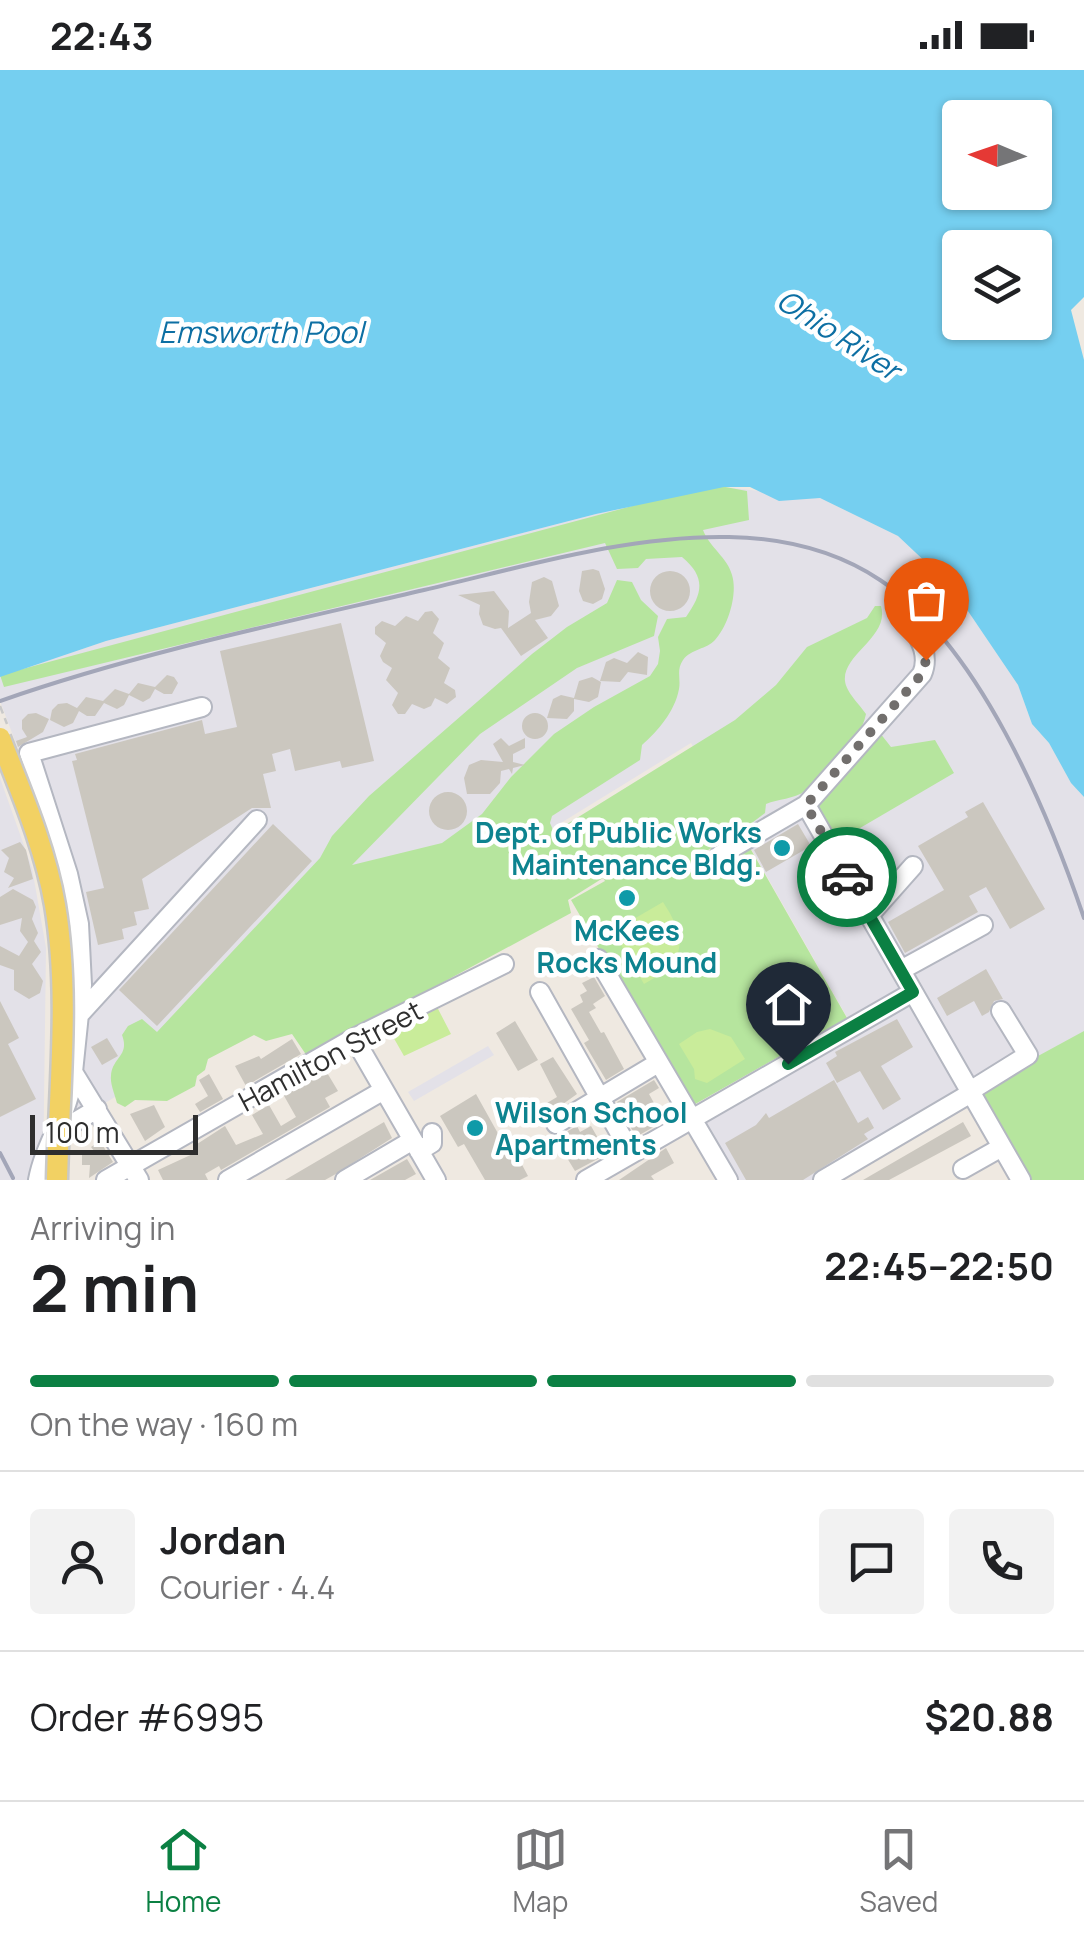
<!DOCTYPE html>
<html lang="en">
<head>
<meta charset="utf-8">
<style>
  :root { --surface:#fff; --page:#f2f2f2; --text:#202124; --muted:#757577; --line:#e0e0e0; --accent:#0b8043 }
  body { margin:0; font-family:Manrope,sans-serif; background:var(--page); color:var(--text); height:100vh; display:flex; flex-direction:column; font-size:38px; white-space:nowrap }
  * { box-sizing:border-box; margin:0 }
  p { font-size:32px; color:var(--muted) }
  .icon { flex:none; width:55px; height:55px; fill:none; stroke:currentColor; stroke-width:2; stroke-linecap:round; stroke-linejoin:round }
  .map { position:relative; height:1110px; overflow:hidden }
  .side { display:flex; flex-direction:column; background:var(--surface); flex:1 }
  .side>* { flex:none }
  .needle { width:65px; rotate:272deg }
  .buttons { position:absolute; left:942px; top:30px; display:grid; gap:20px }
  .buttons a { display:grid; place-items:center; width:110px; height:110px; border-radius:10px; background:var(--surface); box-shadow:0 2px 8px #0004; font-size:50px }
  .scale { position:absolute; left:30px; bottom:25px; width:168px; box-sizing:border-box; padding-left:10px; border:5px solid #2e2e2e; border-top:0; font-size:28px; line-height:35px; white-space:nowrap; color:#2e2e2e; -webkit-text-stroke:8px #fff; paint-order:stroke }
  .pin { position:absolute; display:grid; place-items:center; width:85px; height:85px; color:#fff; margin:-102px -42px; border-radius:50% 50% 50% 0; rotate:-45deg; box-shadow:0 0 10px #0007 }
  .pin .icon { rotate:45deg }
  .courier { position:absolute; display:grid; place-items:center; width:100px; height:100px; margin:-50px; border:8px solid #0b8043; border-radius:50%; background:#fff; color:#222; box-shadow:0 2px 12px #0007 }
  .overview em { font-style:normal; font-weight:700 }
  .overview div { display:flex; flex-direction:column-reverse }
  .overview { display:flex; align-items:center; justify-content:space-between; height:170px; padding:0 30px }
  h1 { font-size:65px; font-weight:700; line-height:75px }
  .bar { display:grid; grid-template-columns:repeat(4,1fr); gap:15px 10px; align-content:center; height:120px; padding:0 30px }
  .bar i { height:12px; border-radius:8px; background:var(--line) }
  .bar .active { background:var(--accent) }
  .bar p { grid-column:span 4 }
  .line { display:flex; align-items:center; gap:25px; padding:0 30px; border-top:2px solid var(--line) }
  .line div { flex:1 }
  .round { display:grid; place-items:center; flex:none; width:105px; height:105px; border-radius:10px; background:var(--page) }
  .status { display:flex; justify-content:space-between; align-items:center; height:70px; padding:0 50px; background:var(--surface); direction:ltr }
  .status svg { height:28px; fill:currentColor }
  .tabs { display:flex; justify-content:space-around; align-items:center; height:140px; border-top:2px solid var(--line); background:var(--surface); font-size:28px; color:var(--muted) }
  .tabs a { display:grid; justify-items:center; gap:5px }
  .tabs .active { color:var(--accent) }
  .map>svg:first-child { display:block }
  .industrial { fill:#e3e1e8 }
  .green { fill:#b6e59e }
  .pitch { fill:#c9ec9a }
  .water { fill:#75cff0; fill-rule:evenodd }
  .building { fill:#cbc7bf }
  .lines { fill:none; stroke-linecap:round; stroke-linejoin:round }
  .minor-casing { stroke:#b4b7c1; stroke-width:22 }
  .minor { stroke:#fff; stroke-width:18 }
  .rail { stroke:#a3a6b8; stroke-width:4 }
  .major-bridge-casing { stroke:#c9c9c9; stroke-width:25; stroke-linecap:butt }
  .path-bridge { stroke:#c9c9c9; stroke-width:2.5; stroke-dasharray:8 5; stroke-linecap:butt }
  .major-bridge { stroke:#f2d163; stroke-width:20 }
  .done { stroke:#726f6d; stroke-width:10; stroke-dasharray:0 18 }
  .route { stroke:#0b8043; stroke-width:12 }
  .culture-dot { fill:#0f9aa8; stroke:#fff; stroke-width:4 }
  .labels { text-anchor:middle; dominant-baseline:central; stroke-width:9; stroke-linejoin:round; paint-order:stroke }
  .culture-label { font-size:28px; font-weight:bold; fill:#0d838f; stroke:#fff; text-anchor:end }
  .street-label { font-size:28px; fill:#2e2e2e; stroke:#fff }
  .water-label { font-size:30px; font-style:italic; fill:#0d6fa3; stroke:#fff }
</style>
</head>
<body>
<div class="status"><b>22:43</b><svg viewBox="0 0 49 12"><path d="M0 12V9h3v3zM5 12V6h3v6zM10 12V3h3v9zM15 12V0h3v12zM26 1h20v11H26zM47 4h2v5h-2z"/></svg></div>
<div class="map">
<svg width="1084" height="1110" viewBox="0 0 1084 1110">
  <rect width="100%" height="100%" fill="#efe9e1"/>
  <path class="industrial" d="M 724,417 L 820,428 L 898,466 L 951,516 L 1018,615 L 1032,654 L 1049,673 L 1071,713 L 1084,727 L 1084,1110 L 971,1023 L 823,1110 L 728,1110 L 691,1050 L 852,956 L 691,673 L 71,1054 L 74,913 L 67,833 L 45,750 L 0,631 L 0,607 L 106,571 L 596,444 Z
    M 0,708 L 32,798 L 46,878 L 43,1110 L 0,1110 Z
    M 488,976 L 494,985 L 414,1031 L 408,1022 Z"/>
  <path class="green" d="M 720,416 L 747,421 L 749,450 L 703,460 C 709,477 728,488 732,505 C 738,524 728,556 715,570 C 707,579 691,579 683,590 C 676,600 681,609 679,619 C 675,641 658,661 642,675 L 640,690 L 552,746 L 550,753 L 553,760 L 559,759 L 735,650 L 776,615 L 807,577 L 867,548 L 875,536 L 881,536 C 890,567 842,584 845,611 C 846,622 860,635 866,644 C 861,671 827,705 805,721 C 794,729 778,729 766,734 L 765,743 L 732,768 L 706,781 L 715,797 L 750,778 L 847,948 L 690,1037 L 571,830 L 605,811 L 603,808 L 568,830 L 571,843 L 307,986 L 292,964 L 266,971 L 254,965 L 208,989 L 205,1000 L 197,1006 L 195,1016 L 167,1031 L 135,1030 L 125,1037 L 117,1033 C 115,1025 110,1014 111,1006 C 112,987 130,986 122,965 L 128,956 L 142,949 L 157,962 L 320,788 L 332,766 L 369,726 L 532,584 L 567,557 L 607,533 L 617,510 L 632,512 L 641,530 L 658,546 L 654,566 L 577,598 L 480,664 L 352,795 L 442,773 L 482,744 L 511,707 L 554,664 L 594,637 L 650,606 L 658,594 L 660,581 L 658,567 L 667,549 L 686,547 C 703,523 706,507 682,487 L 646,489 L 638,498 L 617,499 L 605,473 L 4,617 L 0,605 L 692,420 Z
    M 876,658 L 891,677 L 935,670 L 954,703 L 831,775 L 808,735 Z
    M 1084,961 L 1084,1110 L 1021,1110 L 972,1022 Z"/>
  <path class="pitch" d="M 663,832 C 688,870 687,891 644,914 L 617,868 L 620,857 Z
    M 436,935 L 451,964 L 404,986 L 388,958 Z
    M 710,959 L 731,967 L 745,989 L 707,1013 L 695,1009 L 694,999 L 679,974 L 697,962 Z"/>
  <path class="water" d="M 0,0 L 1084,0 L 1084,227 L 1071,240 L 1084,290 L 1084,727 L 1071,713 L 1049,673 L 1032,654 L 1018,615 L 951,516 L 898,466 L 820,428 L 779,431 L 750,417 L 724,417 L 596,444 L 106,571 L 0,607 ZM 960,48 L 1035,48 L 1035,122 L 960,122 ZM 960,178 L 1035,178 L 1035,252 L 960,252 Z"/>
  <path class="building" d="M 593,499 L 599,501 L 605,519 L 602,529 L 593,534 L 583,531 L 579,521 L 582,501 Z
    M650 521a20 20 0 1 1 40 0a20 20 0 1 1-40 0Z
    M 544,507 L 552,511 L 559,536 L 551,546 L 535,550 L 548,568 L 521,586 L 501,558 L 495,559 L 483,555 L 479,544 L 480,535 L 458,525 L 494,521 L 509,541 L 508,558 L 531,543 L 529,532 L 532,512 Z
    M 432,541 L 439,549 L 433,563 L 444,573 L 438,588 L 450,598 L 444,613 L 455,620 L 456,627 L 447,634 L 435,628 L 431,636 L 424,639 L 412,634 L 405,644 L 398,644 L 392,635 L 398,623 L 386,610 L 392,598 L 383,592 L 380,586 L 386,573 L 375,564 L 375,557 L 382,551 L 395,556 L 406,546 L 418,551 L 425,542 Z
    M 341,553 L 374,691 L 342,698 L 340,691 L 295,701 L 290,679 L 272,684 L 276,701 L 263,704 L 271,738 L 252,738 L 142,809 L 149,839 L 134,842 L 137,855 L 122,859 L 124,869 L 98,875 L 86,822 L 104,818 L 72,691 L 77,690 L 75,684 L 202,650 L 205,664 L 237,657 L 220,581 Z
    M 638,582 L 648,587 L 647,605 L 628,602 L 620,612 L 600,611 L 606,592 L 614,588 L 627,593 Z
    M 167,605 L 174,607 L 178,613 L 172,624 L 164,624 L 155,619 L 150,628 L 143,632 L 129,625 L 124,635 L 117,639 L 104,633 L 95,646 L 87,646 L 79,641 L 73,653 L 64,657 L 50,650 L 52,640 L 58,634 L 67,633 L 77,638 L 86,627 L 103,631 L 115,619 L 129,624 L 138,613 L 155,617 Z
    M 592,607 L 601,612 L 598,627 L 589,632 L 574,629 L 574,641 L 567,649 L 547,648 L 553,629 L 561,625 L 574,628 L 579,611 Z
    M 36,643 L 49,649 L 43,662 L 18,677 L 16,671 L 27,667 L 22,659 L 22,650 L 28,644 Z
    M522 656a13 13 0 1 1 26 0a13 13 0 1 1-26 0Z
    M 501,668 L 509,676 L 525,668 L 525,678 L 513,684 L 513,692 L 525,695 L 513,698 L 512,704 L 509,699 L 501,701 L 500,713 L 490,724 L 467,724 L 464,708 L 469,695 L 481,690 L 503,692 L 493,674 Z
    M429 741a19 19 0 1 1 38 0a19 19 0 1 1-38 0Z
    M 983,732 L 1045,839 L 1010,859 L 986,817 L 969,826 L 978,842 L 905,883 L 888,852 L 944,820 L 918,776 L 968,747 L 965,742 Z
    M 273,754 L 312,791 L 157,956 L 119,920 Z
    M 798,754 L 811,776 L 766,802 L 754,780 Z
    M 20,772 L 26,780 L 33,809 L 8,818 L 14,808 L 4,802 L 9,788 L 1,780 Z
    M 13,819 L 33,830 L 36,837 L 32,849 L 38,863 L 34,871 L 41,882 L 32,894 L 43,911 L 40,923 L 29,929 L 14,920 L 14,900 L 0,895 L 0,876 L 19,886 L 28,872 L 20,861 L 22,848 L 0,855 L 0,827 Z
    M 986,899 L 1003,929 L 994,931 L 989,942 L 982,946 L 974,931 L 947,946 L 937,928 Z
    M 594,907 L 605,926 L 593,934 L 596,938 L 589,942 L 601,963 L 604,962 L 624,999 L 606,1010 L 584,973 L 589,970 L 571,939 L 583,932 L 580,925 L 587,921 L 582,913 Z
    M 0,931 L 19,968 L 8,974 L 36,1029 L 0,1047 Z
    M 897,949 L 913,977 L 881,996 L 901,1029 L 883,1040 L 860,1001 L 837,1013 L 826,993 L 837,986 L 835,982 Z
    M 515,951 L 538,990 L 518,1001 L 496,963 Z
    M 107,968 L 118,986 L 102,995 L 91,977 Z
    M 292,969 L 301,984 L 246,1016 L 235,996 L 259,986 L 261,989 Z
    M 553,987 L 577,1024 L 549,1044 L 544,1052 L 537,1039 L 557,1027 L 540,994 Z
    M 326,1001 L 338,1021 L 325,1028 L 330,1037 L 221,1100 L 219,1096 L 205,1104 L 208,1110 L 163,1110 L 158,1100 L 197,1082 L 194,1076 L 225,1056 L 236,1075 L 263,1064 L 252,1045 L 269,1035 L 281,1056 L 296,1047 L 283,1024 Z
    M 209,1004 L 223,1029 L 200,1042 L 195,1034 L 208,1026 L 199,1010 Z
    M 654,1010 L 659,1018 L 649,1024 L 664,1051 L 636,1067 L 617,1032 Z
    M 834,1010 L 858,1053 L 868,1047 L 874,1058 L 864,1064 L 868,1069 L 803,1110 L 746,1110 L 725,1073 L 756,1055 L 766,1043 L 769,1048 Z
    M 476,1024 L 515,1094 L 520,1091 L 528,1106 L 520,1110 L 485,1110 L 464,1074 L 458,1077 L 440,1046 Z
    M 154,1035 L 165,1057 L 145,1071 L 130,1044 Z
    M 384,1052 L 392,1068 L 334,1105 L 325,1110 L 285,1110 Z
    M 963,1052 L 971,1066 L 889,1110 L 863,1110 Z
    M 577,1056 L 580,1062 L 591,1056 L 607,1084 L 575,1101 L 564,1083 L 574,1076 L 566,1062 Z
    M 100,1071 L 113,1092 L 89,1108 L 90,1095 L 82,1095 L 82,1080 L 94,1081 L 91,1077 Z
    M 666,1078 L 674,1093 L 651,1106 L 654,1110 L 619,1110 Z
    M 407,1089 L 416,1104 L 405,1110 L 370,1110 Z"/>
  <g class="lines">
    <g class="minor-casing">
      <path id="minor" d="M 907,546 C 917,565 931,583 922,604 L 806,735 L 1021,1110
        M 720,785 L 806,735
        M 868,843 L 874,840 L 913,796
        M 598,889 L 728,1110
        M 901,900 L 983,855
        M 540,922 L 631,1083
        M 79,945 L 257,750
        M 354,968 L 436,1110
        M 970,1021 L 1028,985 L 1001,941
        M 556,1054 L 658,993
        M 53,1065 L 97,1039
        M 419,1081 L 432,1073 L 432,1063
        M 963,1099 L 1002,1077
        M 38,1110 C 45,1072 71,1041 73,1002
        M 106,1110 L 354,968 L 504,894
        M 139,1110 L 73,1002 L 82,915 L 79,854 L 68,804 L 29,683 L 202,637
        M 228,1110 L 384,1020
        M 345,1110 L 413,1070
        M 586,1110 L 913,922
        M 823,1110 L 971,1023"/>
    </g>
    <use href="#minor" class="minor"/>
    <path class="rail" d="M 0,631 C 138,583 282,553 424,520 C 523,497 627,465 729,467 C 783,468 835,480 880,510 C 978,574 1047,739 1084,848
      M 0,1083 L 13,1108"/>
    <g class="major-bridge-casing">
      <path id="major-bridge" d="M 0,668 C 21,722 45,777 55,835 C 70,924 59,1020 57,1110"/>
    </g>
    <path class="path-bridge" d="M 0,636 L 7,654"/>
    <use href="#major-bridge" class="major-bridge"/>
  </g>
  <g class="lines">
    <path class="done" d="M 847,807 L 806,735 L 922,604 L 926,590"/>
    <path class="route" d="M 788,994 L 913,922 L 847,807"/>
  </g>
  <g class="culture-dot">
    <circle cx="782" cy="778" r="10"/>
    <circle cx="627" cy="828" r="10"/>
    <circle cx="475" cy="1058" r="10"/>
  </g>
  <g class="labels">
    <g class="culture-label">
      <text x="762" y="762">Dept. of Public Works<tspan x="762" dy="32">Maintenance Bldg.</tspan></text>
      <text x="627" y="860" text-anchor="middle">McKees<tspan x="627" dy="32">Rocks Mound</tspan></text>
      <text x="495" y="1042" text-anchor="start">Wilson School<tspan x="495" dy="32">Apartments</tspan></text>
    </g>
    <g class="street-label">
      <text transform="translate(330 985) rotate(-28)">Hamilton Street</text>
    </g>
    <g class="water-label">
      <text x="261" y="261">Emsworth Pool</text>
      <text transform="translate(839 264) rotate(33)">Ohio River</text>
    </g>
  </g>
</svg>
<div class="buttons">
<a><svg class="needle" viewBox="-14 -14 28 28"><path d="M0-13l5 13h-10z" fill="#e53935"/><path d="M0 13l5-13h-10z" fill="#757577"/></svg></a>
<a><svg class="icon" aria-label="layers" viewBox="0 0 24 24"><path d="M12 4l9 5-9 5-9-5zM3 14l9 5 9-5"/></svg></a>
</div>
<div class="scale">100 m</div>
<div class="pin" style="left:926px;top:590px;background:#ea580c"><svg class="icon" aria-label="bag" viewBox="0 0 24 24"><path d="M5 8h14l-1 12H6zM9 8a3 3 0 0 1 6 0"/></svg></div>
<div class="pin" style="left:788px;top:994px;background:#1f2937"><svg class="icon" aria-label="home" viewBox="0 0 24 24"><path d="M3 11l9-7 9 7M6 9v11h12V9"/></svg></div>
<div class="courier" style="left:847px;top:807px"><svg class="icon" aria-label="car" viewBox="0 0 24 24"><path d="M5 17H2v-5l4-1 3-4h7l3 4 3 1v5h-3M9 17h6M6 11h13"/><circle cx="7" cy="17" r="2"/><circle cx="17" cy="17" r="2"/></svg></div>
</div>
<section class="side">
<div class="overview"><div><h1>2 min</h1><p>Arriving in</p></div><em>22:45–22:50</em></div>
<div class="bar"><i class="active"></i><i class="active"></i><i class="active"></i><i></i><p>On the way · 160 m</p></div>
<div class="line" style="height:180px"><a class="round"><svg class="icon" aria-label="person" viewBox="0 0 24 24"><circle cx="12" cy="8" r="4"/><path d="M4 21q1-7 8-7t8 7"/></svg></a><div><b>Jordan</b><p>Courier · 4.4</p></div><a class="round"><svg class="icon" aria-label="chat" viewBox="0 0 24 24"><path d="M4 5h16v11H9l-5 4z"/></svg></a><a class="round"><svg class="icon" aria-label="phone" viewBox="0 0 24 24"><path d="M5 4h4l2 5-3 2q2 4 5 5l2-3 5 2v4C11 20 4 13 5 4z"/></svg></a></div>
<div class="line" style="height:130px"><div>Order #6995</div><b>$20.88</b></div>
</section>
<nav class="tabs">
<a class="active"><svg class="icon" aria-label="home" viewBox="0 0 24 24"><path d="M3 11l9-7 9 7M6 9v11h12V9"/></svg>Home</a>
<a><svg class="icon" aria-label="map" viewBox="0 0 24 24"><path d="M3 6l6-2 6 2 6-2v14l-6 2-6-2-6 2zM9 4v14M15 6v14"/></svg>Map</a>
<a><svg class="icon" aria-label="saved" viewBox="0 0 24 24"><path d="M7 4h10v16l-5-4-5 4z"/></svg>Saved</a>
</nav>
</body>
</html>
